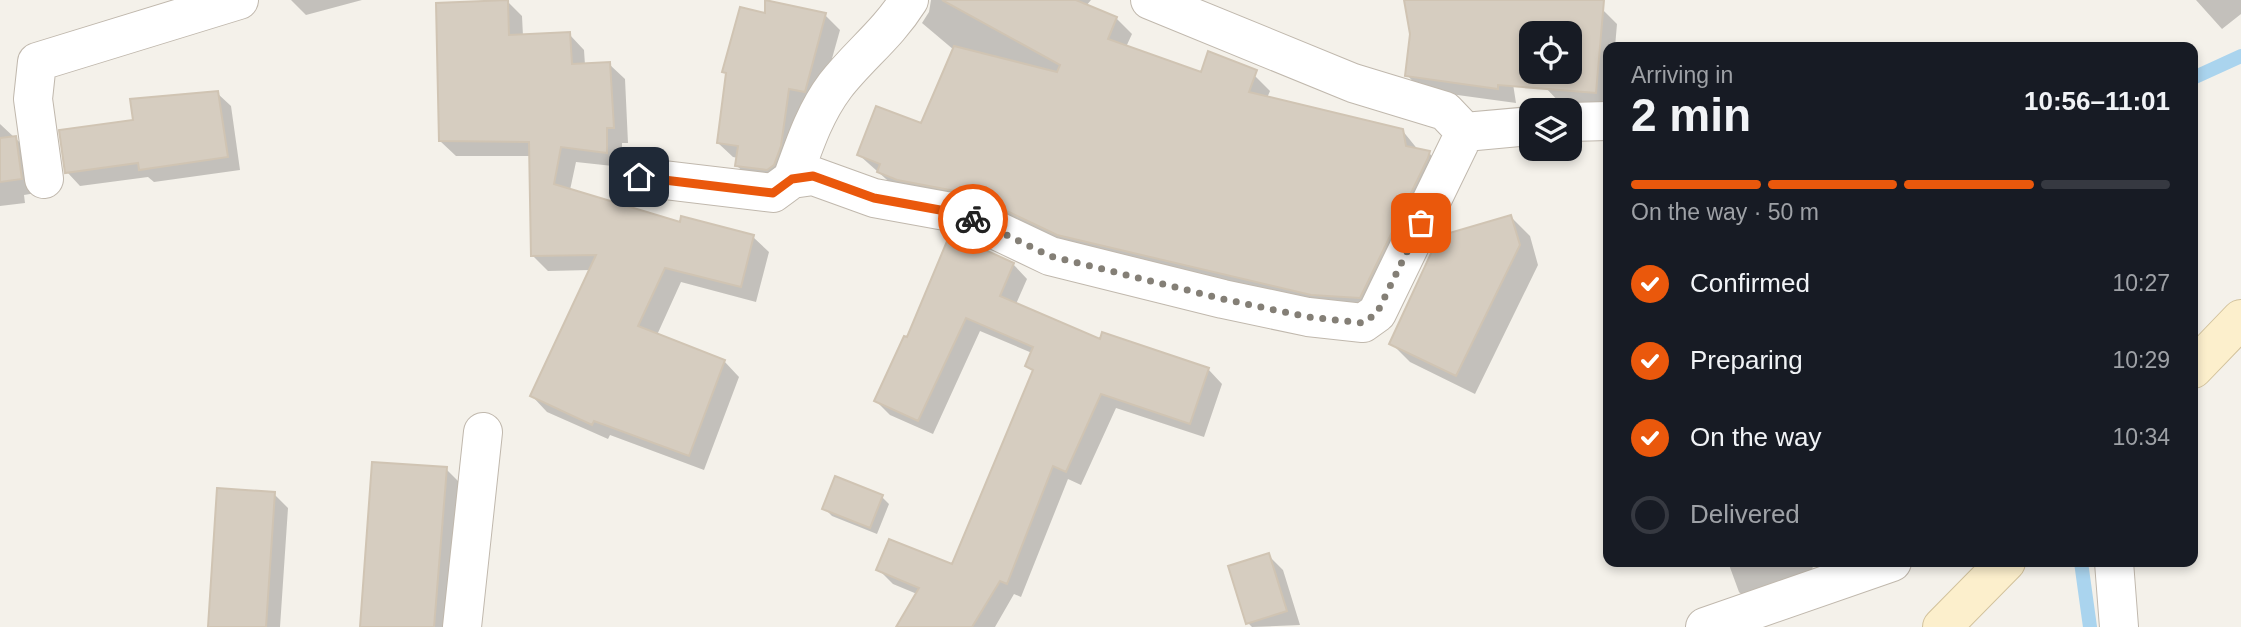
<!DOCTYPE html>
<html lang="en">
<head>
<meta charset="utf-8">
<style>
  :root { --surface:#171b24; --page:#242831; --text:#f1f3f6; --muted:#9ea1a6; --line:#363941; --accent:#ea580c }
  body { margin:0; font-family:Arial,sans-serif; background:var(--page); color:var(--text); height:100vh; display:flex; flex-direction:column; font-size:26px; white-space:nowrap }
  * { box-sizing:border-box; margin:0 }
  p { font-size:23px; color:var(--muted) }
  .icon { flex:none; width:38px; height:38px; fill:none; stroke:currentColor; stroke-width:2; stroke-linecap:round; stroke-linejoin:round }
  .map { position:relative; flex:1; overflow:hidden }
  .panel { position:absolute; left:1603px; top:42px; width:595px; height:525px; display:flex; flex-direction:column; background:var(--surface); border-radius:14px; box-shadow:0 4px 10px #0003 }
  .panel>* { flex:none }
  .buttons { position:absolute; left:1519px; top:21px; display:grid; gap:14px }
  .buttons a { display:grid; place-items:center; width:63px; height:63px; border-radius:14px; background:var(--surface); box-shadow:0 4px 10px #0003; font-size:35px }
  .pin { position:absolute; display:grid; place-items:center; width:60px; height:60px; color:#fff; margin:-30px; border-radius:14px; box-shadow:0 4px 10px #0006 }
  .courier { position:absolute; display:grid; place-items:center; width:70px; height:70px; margin:-35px; border:5px solid #ea580c; border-radius:50%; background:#fff; color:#222; box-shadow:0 2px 9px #0007 }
  .summary em { font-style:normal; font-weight:800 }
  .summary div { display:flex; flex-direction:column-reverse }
  .summary { display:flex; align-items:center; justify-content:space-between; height:119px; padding:0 28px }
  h1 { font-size:46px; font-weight:800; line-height:52px }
  .bar { display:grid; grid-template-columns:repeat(4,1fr); gap:10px 7px; align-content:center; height:84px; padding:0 28px }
  .bar i { height:9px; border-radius:5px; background:var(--line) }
  .bar .active { background:var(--accent) }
  .bar p { grid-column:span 4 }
  ol { padding:0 28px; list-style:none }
  li { display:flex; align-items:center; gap:21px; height:77px }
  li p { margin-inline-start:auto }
  li .icon { padding:7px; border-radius:50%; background:var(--accent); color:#fff; stroke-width:4 }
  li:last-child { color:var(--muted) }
  li i { width:38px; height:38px; border:4px solid var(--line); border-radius:50% }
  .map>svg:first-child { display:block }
  .shadow { fill:#0003 }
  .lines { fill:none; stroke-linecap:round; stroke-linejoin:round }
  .stream { stroke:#aad4ee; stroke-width:14 }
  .building { fill:#d6cdc0; stroke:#d0c4b3; stroke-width:2; fill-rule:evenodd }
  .street-casing { stroke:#c0b8ad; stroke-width:40 }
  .secondary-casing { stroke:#d2c29c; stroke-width:40 }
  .street { stroke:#fff; stroke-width:38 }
  .secondary { stroke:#fcefcc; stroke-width:38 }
  .done { stroke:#847f76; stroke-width:7; stroke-dasharray:0 12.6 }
  .route { stroke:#ea580c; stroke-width:9 }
</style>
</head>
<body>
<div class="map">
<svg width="2241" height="627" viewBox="0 0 2241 627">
  <rect width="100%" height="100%" fill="#f4f1ea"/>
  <path class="shadow" d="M 291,0 L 362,0 L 306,15 Z
    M 767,0 L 825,15 L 840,30 L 819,105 L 788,180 L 752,180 L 737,166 L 738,158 L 733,157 L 718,143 L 728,76 L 724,71 L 767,16 Z
    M 931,0 L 1091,0 L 1086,6 L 1116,18 L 1132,34 L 1126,47 L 1202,74 L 1254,75 L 1270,91 L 1267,98 L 1402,130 L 1419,151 L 1429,153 L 1444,168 L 1373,315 L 1075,250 L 895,187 L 859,155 L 922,125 L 954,50 L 922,23 L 929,12 Z
    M 1406,0 L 1500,0 L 1516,103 L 1421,90 L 1407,75 L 1411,33 Z
    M 2196,0 L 2241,0 L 2241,14 L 2222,29 Z
    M 507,1 L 522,16 L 523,36 L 569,34 L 584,50 L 585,65 L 609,64 L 625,79 L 628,143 L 622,143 L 622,167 L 576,162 L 570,190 L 681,224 L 753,237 L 769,252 L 756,302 L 681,282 L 657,335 L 724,361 L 739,377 L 704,470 L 610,435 L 608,439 L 547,412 L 532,396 L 590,270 L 548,271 L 533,256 L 531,156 L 456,156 L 440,141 Z
    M 1553,5 L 1602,9 L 1617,24 L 1615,47 L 1608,47 L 1608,107 L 1560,103 L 1546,88 L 1547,72 L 1570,72 L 1570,33 L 1550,33 Z
    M 217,93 L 231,106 L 240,170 L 154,182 L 148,177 L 80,186 L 67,172 L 135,121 Z
    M 0,124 L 30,152 L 36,193 L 24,195 L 25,203 L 0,206 Z
    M 1511,217 L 1530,236 L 1538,265 L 1475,394 L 1410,362 L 1391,343 Z
    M 1013,264 L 1027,279 L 1016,304 L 1101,341 L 1208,369 L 1222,384 L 1204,437 L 1116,408 L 1081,485 L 1068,479 L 1021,597 L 1014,594 L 995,627 L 898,627 L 917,594 L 893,584 L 878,569 L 953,566 L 1034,373 L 1027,365 L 1032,353 L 980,331 L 933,434 L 890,415 L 876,401 L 908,339 Z
    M 446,469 L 465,488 L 454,627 L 362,627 Z
    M 274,494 L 288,508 L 280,627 L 210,627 Z
    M 882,497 L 889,504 L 877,534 L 832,516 L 824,508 Z
    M 1268,555 L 1283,570 L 1300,625 L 1252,627 L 1248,623 Z
    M 1728,562 L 1814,562 L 1806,594 L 1758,611 L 1739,592 Z"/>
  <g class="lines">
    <path class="stream" d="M 2193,78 L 2241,56
      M 2081,562 L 2090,627"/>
  </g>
  <path class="building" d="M 508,0 L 509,35 L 570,32 L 572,64 L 610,62 L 614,128 L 607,128 L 607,153 L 561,147 L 554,184 L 680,222 L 681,216 L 754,235 L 741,287 L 665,268 L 638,326 L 725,360 L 689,456 L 594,421 L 592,425 L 530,396 L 596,255 L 531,256 L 529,142 L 439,141 L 436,3 Z
    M 765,0 L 826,13 L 805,92 L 789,89 L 781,146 L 774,165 L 767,170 L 735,166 L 738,146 L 717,143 L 726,73 L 722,72 L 740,7 L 765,13 Z
    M 942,0 L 1076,0 L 1117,17 L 1108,39 L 1201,72 L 1208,51 L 1257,70 L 1249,92 L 1403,129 L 1406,146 L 1430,151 L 1428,158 L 1360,298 L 1311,295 L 1057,235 L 971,194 L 897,180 L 877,172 L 880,164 L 857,155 L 876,106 L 921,123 L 954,46 L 1057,72 L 1060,65 Z
    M 1404,0 L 1604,0 L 1596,93 L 1498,85 L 1498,89 L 1405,76 L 1410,34 ZM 1531,33 L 1570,33 L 1570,72 L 1531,72 Z
    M 218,91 L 228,157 L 139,170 L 138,163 L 65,173 L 59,130 L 133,120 L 130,99 Z
    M 16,136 L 22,179 L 0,182 L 0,138 Z
    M 1511,215 L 1520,245 L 1456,376 L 1389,344 L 1439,236 Z
    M 950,234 L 1014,263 L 1000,296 L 1100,339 L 1102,332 L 1209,368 L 1190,424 L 1101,394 L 1066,472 L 1053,466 L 1007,584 L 1000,581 L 972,627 L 896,627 L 919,588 L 876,570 L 889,539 L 952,564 L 1033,370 L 1025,366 L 1033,347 L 966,318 L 918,421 L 874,401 L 904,336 L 907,337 Z
    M 372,462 L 447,467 L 434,627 L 360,627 Z
    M 835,476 L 883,495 L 870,528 L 822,509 Z
    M 217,488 L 275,492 L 266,627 L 208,627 Z
    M 1269,553 L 1287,611 L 1246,624 L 1228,566 Z"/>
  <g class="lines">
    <g class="street-casing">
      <path id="street" d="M 1150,0 L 1353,83 L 1445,111 L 1465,132 L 1531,126
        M 1570,122 L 1608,121
        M 639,177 L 773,193 L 792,179 L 813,176 L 874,198 L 962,214 L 1050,256 L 1223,299 L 1308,317 L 1363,323 L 1377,313 L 1465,132
        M 44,179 L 33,99 L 37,62 L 239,0
        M 792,179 C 804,146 814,114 835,86 C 859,55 887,35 909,0
        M 2114,562 L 2119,627
        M 462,627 L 483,432
        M 1705,627 L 1892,562"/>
    </g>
    <g class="secondary-casing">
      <path id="secondary" d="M 2193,369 L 2241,319
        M 1942,627 L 2006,562"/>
    </g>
    <use href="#street" class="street"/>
    <use href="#secondary" class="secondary"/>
  </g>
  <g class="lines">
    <path class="done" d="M 973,219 L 1050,256 L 1223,299 L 1308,317 L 1363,323 L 1377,313 L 1421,223"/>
    <path class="route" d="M 639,177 L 773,193 L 792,179 L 813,176 L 874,198 L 962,214 L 973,219"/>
  </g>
</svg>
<div class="buttons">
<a><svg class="icon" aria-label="locate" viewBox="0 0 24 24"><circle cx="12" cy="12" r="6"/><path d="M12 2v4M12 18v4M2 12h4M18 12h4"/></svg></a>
<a><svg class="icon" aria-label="layers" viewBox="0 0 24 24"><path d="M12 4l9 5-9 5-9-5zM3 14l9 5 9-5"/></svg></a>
</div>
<div class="pin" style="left:1421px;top:223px;background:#ea580c"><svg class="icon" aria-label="bag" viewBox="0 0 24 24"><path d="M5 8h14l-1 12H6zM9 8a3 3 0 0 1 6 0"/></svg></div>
<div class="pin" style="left:639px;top:177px;background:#1f2937"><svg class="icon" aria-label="home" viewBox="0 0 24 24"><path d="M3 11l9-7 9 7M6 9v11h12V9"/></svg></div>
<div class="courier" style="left:973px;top:219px"><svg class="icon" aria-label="bike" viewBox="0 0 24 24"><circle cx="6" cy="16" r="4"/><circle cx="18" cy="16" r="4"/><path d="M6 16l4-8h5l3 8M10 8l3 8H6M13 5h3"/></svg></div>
<section class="panel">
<div class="summary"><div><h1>2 min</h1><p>Arriving in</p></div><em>10:56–11:01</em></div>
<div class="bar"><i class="active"></i><i class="active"></i><i class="active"></i><i></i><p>On the way · 50 m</p></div>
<ol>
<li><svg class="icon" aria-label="check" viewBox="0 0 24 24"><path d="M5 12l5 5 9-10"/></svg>Confirmed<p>10:27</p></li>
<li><svg class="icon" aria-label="check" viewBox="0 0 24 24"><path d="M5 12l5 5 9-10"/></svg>Preparing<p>10:29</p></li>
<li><svg class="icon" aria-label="check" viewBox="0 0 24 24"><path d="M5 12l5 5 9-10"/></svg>On the way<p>10:34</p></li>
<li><i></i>Delivered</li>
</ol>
</section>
</div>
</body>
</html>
